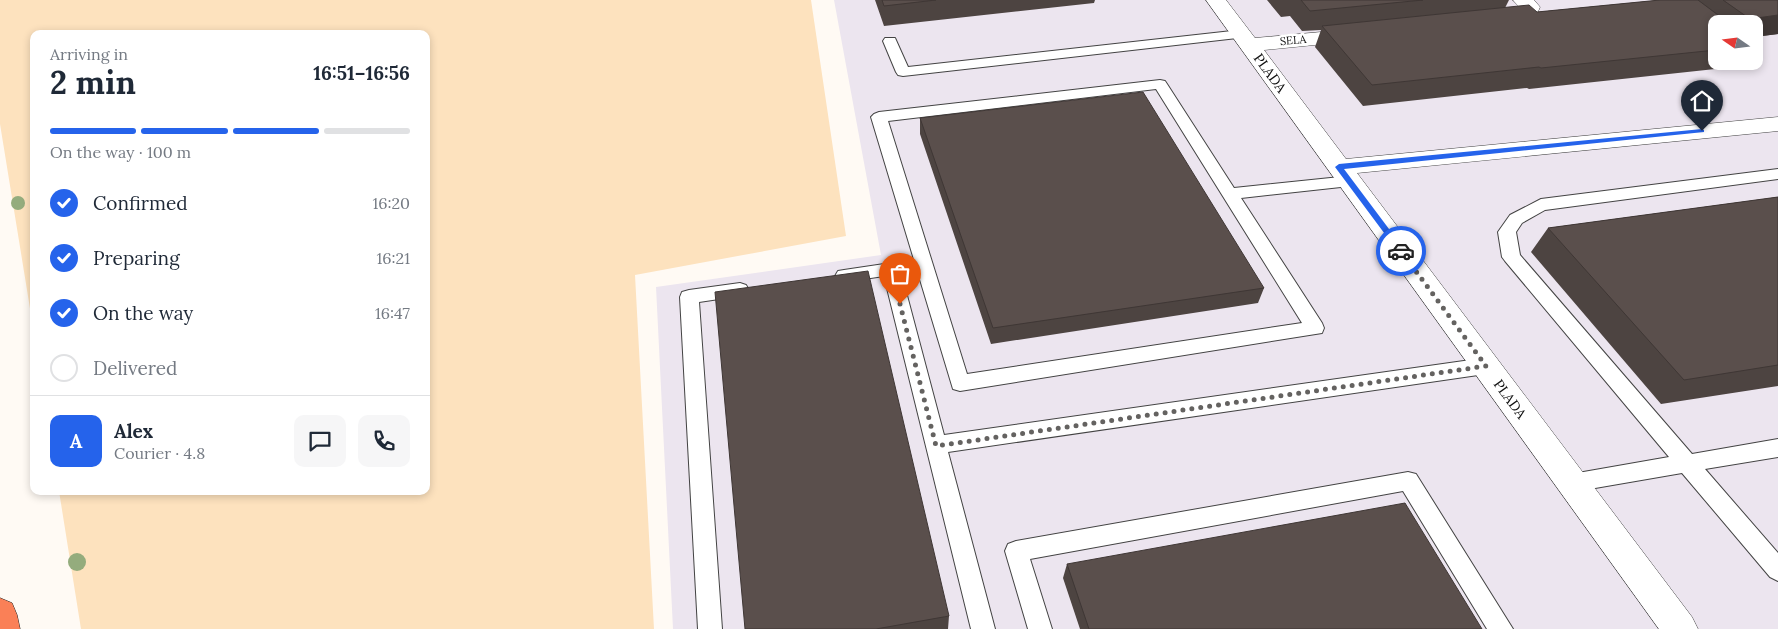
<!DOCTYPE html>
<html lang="en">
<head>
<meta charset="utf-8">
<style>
  :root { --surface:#fff; --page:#f6f6f7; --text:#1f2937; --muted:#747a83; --line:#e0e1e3; --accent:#2563eb }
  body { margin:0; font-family:Lora,serif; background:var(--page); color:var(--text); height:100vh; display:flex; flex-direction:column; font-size:19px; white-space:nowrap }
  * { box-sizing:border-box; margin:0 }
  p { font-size:16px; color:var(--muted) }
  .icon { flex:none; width:28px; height:28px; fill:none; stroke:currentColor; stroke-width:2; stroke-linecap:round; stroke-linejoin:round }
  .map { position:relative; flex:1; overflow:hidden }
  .side { position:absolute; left:30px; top:30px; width:400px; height:465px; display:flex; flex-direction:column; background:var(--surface); border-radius:10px; box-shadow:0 2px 8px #0003 }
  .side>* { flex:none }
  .needle { width:32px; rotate:284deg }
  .buttons { position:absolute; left:1708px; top:15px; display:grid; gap:10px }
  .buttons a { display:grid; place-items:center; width:55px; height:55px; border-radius:10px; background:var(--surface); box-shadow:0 2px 8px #0003; font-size:25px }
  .pin { position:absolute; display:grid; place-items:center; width:42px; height:42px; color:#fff; margin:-51px -21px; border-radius:50% 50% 50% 0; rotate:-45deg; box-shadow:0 0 5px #0007 }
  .pin .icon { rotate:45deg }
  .courier { position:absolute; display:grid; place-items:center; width:50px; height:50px; margin:-25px; border:4px solid #2563eb; border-radius:50%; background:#fff; color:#222; box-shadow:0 1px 6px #0007 }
  .headline em { font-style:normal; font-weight:700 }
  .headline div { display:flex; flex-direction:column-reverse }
  .headline { display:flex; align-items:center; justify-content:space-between; height:85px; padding:0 20px }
  h1 { font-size:32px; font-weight:700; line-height:38px }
  .bar { display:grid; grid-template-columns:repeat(4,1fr); gap:8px 5px; align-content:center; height:60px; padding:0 20px }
  .bar i { height:6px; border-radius:4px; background:var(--line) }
  .bar .on { background:var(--accent) }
  .bar p { grid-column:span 4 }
  .line { display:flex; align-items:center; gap:12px; padding:0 20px; border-top:1px solid var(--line) }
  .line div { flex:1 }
  .round { display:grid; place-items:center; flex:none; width:52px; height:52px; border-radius:10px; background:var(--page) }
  ol { padding:0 20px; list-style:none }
  li { display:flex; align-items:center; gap:15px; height:55px }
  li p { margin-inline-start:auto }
  li .icon { padding:5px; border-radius:50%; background:var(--accent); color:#fff; stroke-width:4 }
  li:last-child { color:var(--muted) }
  li i { width:28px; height:28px; border:2px solid var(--line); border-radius:50% }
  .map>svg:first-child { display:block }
  .industrial { fill:#ece5ef; fill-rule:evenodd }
  .sand { fill:#fde2be }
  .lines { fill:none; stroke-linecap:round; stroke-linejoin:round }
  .lane-casing { stroke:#434343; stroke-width:2 }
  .street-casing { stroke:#434343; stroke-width:1 }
  .highway-casing { stroke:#212121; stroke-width:1 }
  .lane { fill:#fff; fill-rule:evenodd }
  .street { fill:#fff; fill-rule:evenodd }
  .highway { fill:#fa8057; fill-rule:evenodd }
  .tree { fill:#94ac7d }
  .wall { fill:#4d4441 }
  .shaded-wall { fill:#3f3735 }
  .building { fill:#5a4f4c; stroke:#3f3735 }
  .route { fill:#2563eb }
  .done { stroke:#646260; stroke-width:5; stroke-dasharray:0 9 }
  .labels { text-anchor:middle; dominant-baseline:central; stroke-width:5; stroke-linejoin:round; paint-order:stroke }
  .far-street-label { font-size:11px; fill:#101010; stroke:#fff }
  .street-label { font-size:14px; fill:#101010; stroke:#fff }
</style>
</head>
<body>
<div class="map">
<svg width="1778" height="629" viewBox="0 0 1778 629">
  <rect width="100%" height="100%" fill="#fffaf4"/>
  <path class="industrial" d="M 834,0 L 1778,0 L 1778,629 L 673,629 L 656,287 L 881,255 ZM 1716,24 L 1754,24 L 1754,61 L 1716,61 Z"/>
  <path class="sand" d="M 0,0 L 811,0 L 846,236 L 635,275 L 654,629 L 81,629 L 59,491 L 426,491 L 426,34 L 34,34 L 34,333 L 0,124 Z"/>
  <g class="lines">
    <g class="lane-casing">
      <path id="lane" d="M 1241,30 L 1246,31 L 1248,34 L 1246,37 L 903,76 L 898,75 L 896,72 L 883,41 L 885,38 L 895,38 L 908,67 Z
        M 1160,80 L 1165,81 L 1167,84 L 1234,188 L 1350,176 L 1356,177 L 1358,181 L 1356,185 L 1350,186 L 1241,198 L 1322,323 L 1324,328 L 1322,333 L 960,391 L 953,389 L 871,117 L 874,114 L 879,112 ZM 1156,89 L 1302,323 L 967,374 L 888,121 Z
        M 1778,169 L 1778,179 L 1545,210 L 1522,223 L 1516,232 L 1520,255 L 1692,454 L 1778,439 L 1778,457 L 1705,469 L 1778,553 L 1778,581 L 1770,577 L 1682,473 L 1572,492 L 1564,490 L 1561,483 L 1564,476 L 1572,474 L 1669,457 L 1505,261 L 1502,257 L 1498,232 L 1510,215 L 1541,199 Z
        M 891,263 L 897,264 L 900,269 L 944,435 L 1485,358 L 1492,361 L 1495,366 L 1492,371 L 1485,374 L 948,452 L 995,629 L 971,629 L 884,276 L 844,282 L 838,281 L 835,276 L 838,271 L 844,270 Z
        M 740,283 L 746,285 L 749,290 L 746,295 L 699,302 L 722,629 L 698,629 L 680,297 L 682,292 L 689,290 Z
        M 1408,472 L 1416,474 L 1513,629 L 1487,629 L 1403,491 L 1030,559 L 1052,629 L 1028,629 L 1005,551 L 1008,544 L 1016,541 Z"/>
    </g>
    <g class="street-casing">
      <path id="street" d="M 1206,0 L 1226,0 L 1255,38 L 1354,29 L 1361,31 L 1364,35 L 1361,39 L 1354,41 L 1264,50 L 1346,159 L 1778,117 L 1778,131 L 1357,173 L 1692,617 L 1698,629 L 1659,629 Z
        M 1513,0 L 1534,0 L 1540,7 L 1534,21 L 1501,27 L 1494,25 L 1491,21 L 1494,17 L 1518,12 L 1520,8 Z"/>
    </g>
    <g class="highway-casing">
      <path id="highway" d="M 0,598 L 12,603 L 17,615 L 20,629 L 0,629 Z"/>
    </g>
    <use href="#lane" class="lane"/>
    <use href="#street" class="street"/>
    <use href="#highway" class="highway"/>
  </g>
  <g class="tree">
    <circle cx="18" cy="203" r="7"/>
    <circle cx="77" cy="562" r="9"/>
  </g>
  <path class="wall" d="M 875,0 L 1095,0 L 1094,3 L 884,26 Z
    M 1267,0 L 1509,0 L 1505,8 L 1537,12 L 1660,0 L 1778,0 L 1778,34 L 1754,37 L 1754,24 L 1716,24 L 1716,61 L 1747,61 L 1743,66 L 1529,89 L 1527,88 L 1363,106 L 1315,47 L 1321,30 L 1302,31 L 1290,16 L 1281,17 Z
    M 1754,42 L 1759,45 L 1754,52 Z
    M 920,118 L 1264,288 L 1258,303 L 991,344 L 920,134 Z
    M 1778,197 L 1778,386 L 1661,404 L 1531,252 L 1548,228 Z
    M 1067,564 L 1482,629 L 1080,629 L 1063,578 Z
    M 949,616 L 948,629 L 745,629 Z"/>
  <path class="shaded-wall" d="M 1778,15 L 1778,34 L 1754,37 L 1754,24 L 1747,24 L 1750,19 Z"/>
  <path class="building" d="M 882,0 L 936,0 L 884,6 Z
    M 1301,0 L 1423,0 L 1310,11 Z
    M 1660,0 L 1698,0 L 1730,24 L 1716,24 L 1716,50 L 1541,68 L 1539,67 L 1372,85 L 1322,26 L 1529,5 L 1537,12 Z
    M 1723,0 L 1778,0 L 1778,15 L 1750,19 Z
    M 1754,42 L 1759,45 L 1754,46 Z
    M 1143,92 L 1264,288 L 993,328 L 920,118 Z
    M 1778,197 L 1778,365 L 1684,380 L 1548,228 Z
    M 868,271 L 949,616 L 876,629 L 745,629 L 715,292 Z
    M 1405,503 L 1482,629 L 1089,629 L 1067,564 Z"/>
  <path class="route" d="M 1702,129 L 1704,130 L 1704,132 L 1344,169 L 1404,249 L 1405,251 L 1401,254 L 1399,253 L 1335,167 L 1339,164 Z"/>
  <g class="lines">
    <path class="done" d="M 900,304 L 936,446 L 1486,366 L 1401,251"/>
  </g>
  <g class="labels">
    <g class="far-street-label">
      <text transform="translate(1293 40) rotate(-5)">SELA</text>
    </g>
    <g class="street-label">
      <text transform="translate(1270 73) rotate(54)">PLADA</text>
      <text transform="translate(1510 399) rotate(54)">PLADA</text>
    </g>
  </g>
</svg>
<div class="buttons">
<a><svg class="needle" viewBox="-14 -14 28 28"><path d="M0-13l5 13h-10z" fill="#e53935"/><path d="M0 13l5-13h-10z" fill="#747a83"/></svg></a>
</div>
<div class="pin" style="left:900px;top:304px;background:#ea580c"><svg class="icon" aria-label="bag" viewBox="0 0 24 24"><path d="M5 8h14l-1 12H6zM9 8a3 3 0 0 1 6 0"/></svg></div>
<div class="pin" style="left:1702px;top:131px;background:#1f2937"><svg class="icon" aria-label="home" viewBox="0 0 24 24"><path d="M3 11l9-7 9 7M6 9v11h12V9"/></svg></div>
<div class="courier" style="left:1401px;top:251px"><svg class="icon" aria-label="car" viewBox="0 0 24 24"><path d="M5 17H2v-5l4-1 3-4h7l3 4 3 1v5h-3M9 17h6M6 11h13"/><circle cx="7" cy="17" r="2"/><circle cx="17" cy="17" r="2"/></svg></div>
<section class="side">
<div class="headline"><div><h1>2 min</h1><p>Arriving in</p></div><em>16:51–16:56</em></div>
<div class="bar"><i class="on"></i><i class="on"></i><i class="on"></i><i></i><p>On the way · 100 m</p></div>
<ol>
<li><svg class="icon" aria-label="check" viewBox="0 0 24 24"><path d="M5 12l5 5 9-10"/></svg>Confirmed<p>16:20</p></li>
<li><svg class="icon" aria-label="check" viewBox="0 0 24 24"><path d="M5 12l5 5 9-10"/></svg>Preparing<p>16:21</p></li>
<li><svg class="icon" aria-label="check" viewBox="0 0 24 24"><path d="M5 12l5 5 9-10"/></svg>On the way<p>16:47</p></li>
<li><i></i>Delivered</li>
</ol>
<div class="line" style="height:90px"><b class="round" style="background:var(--accent);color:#fff">A</b><div><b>Alex</b><p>Courier · 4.8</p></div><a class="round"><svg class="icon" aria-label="chat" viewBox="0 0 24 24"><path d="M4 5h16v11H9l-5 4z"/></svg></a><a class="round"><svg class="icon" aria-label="phone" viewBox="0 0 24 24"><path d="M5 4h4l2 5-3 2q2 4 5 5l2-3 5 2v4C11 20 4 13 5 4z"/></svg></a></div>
</section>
</div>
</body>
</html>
